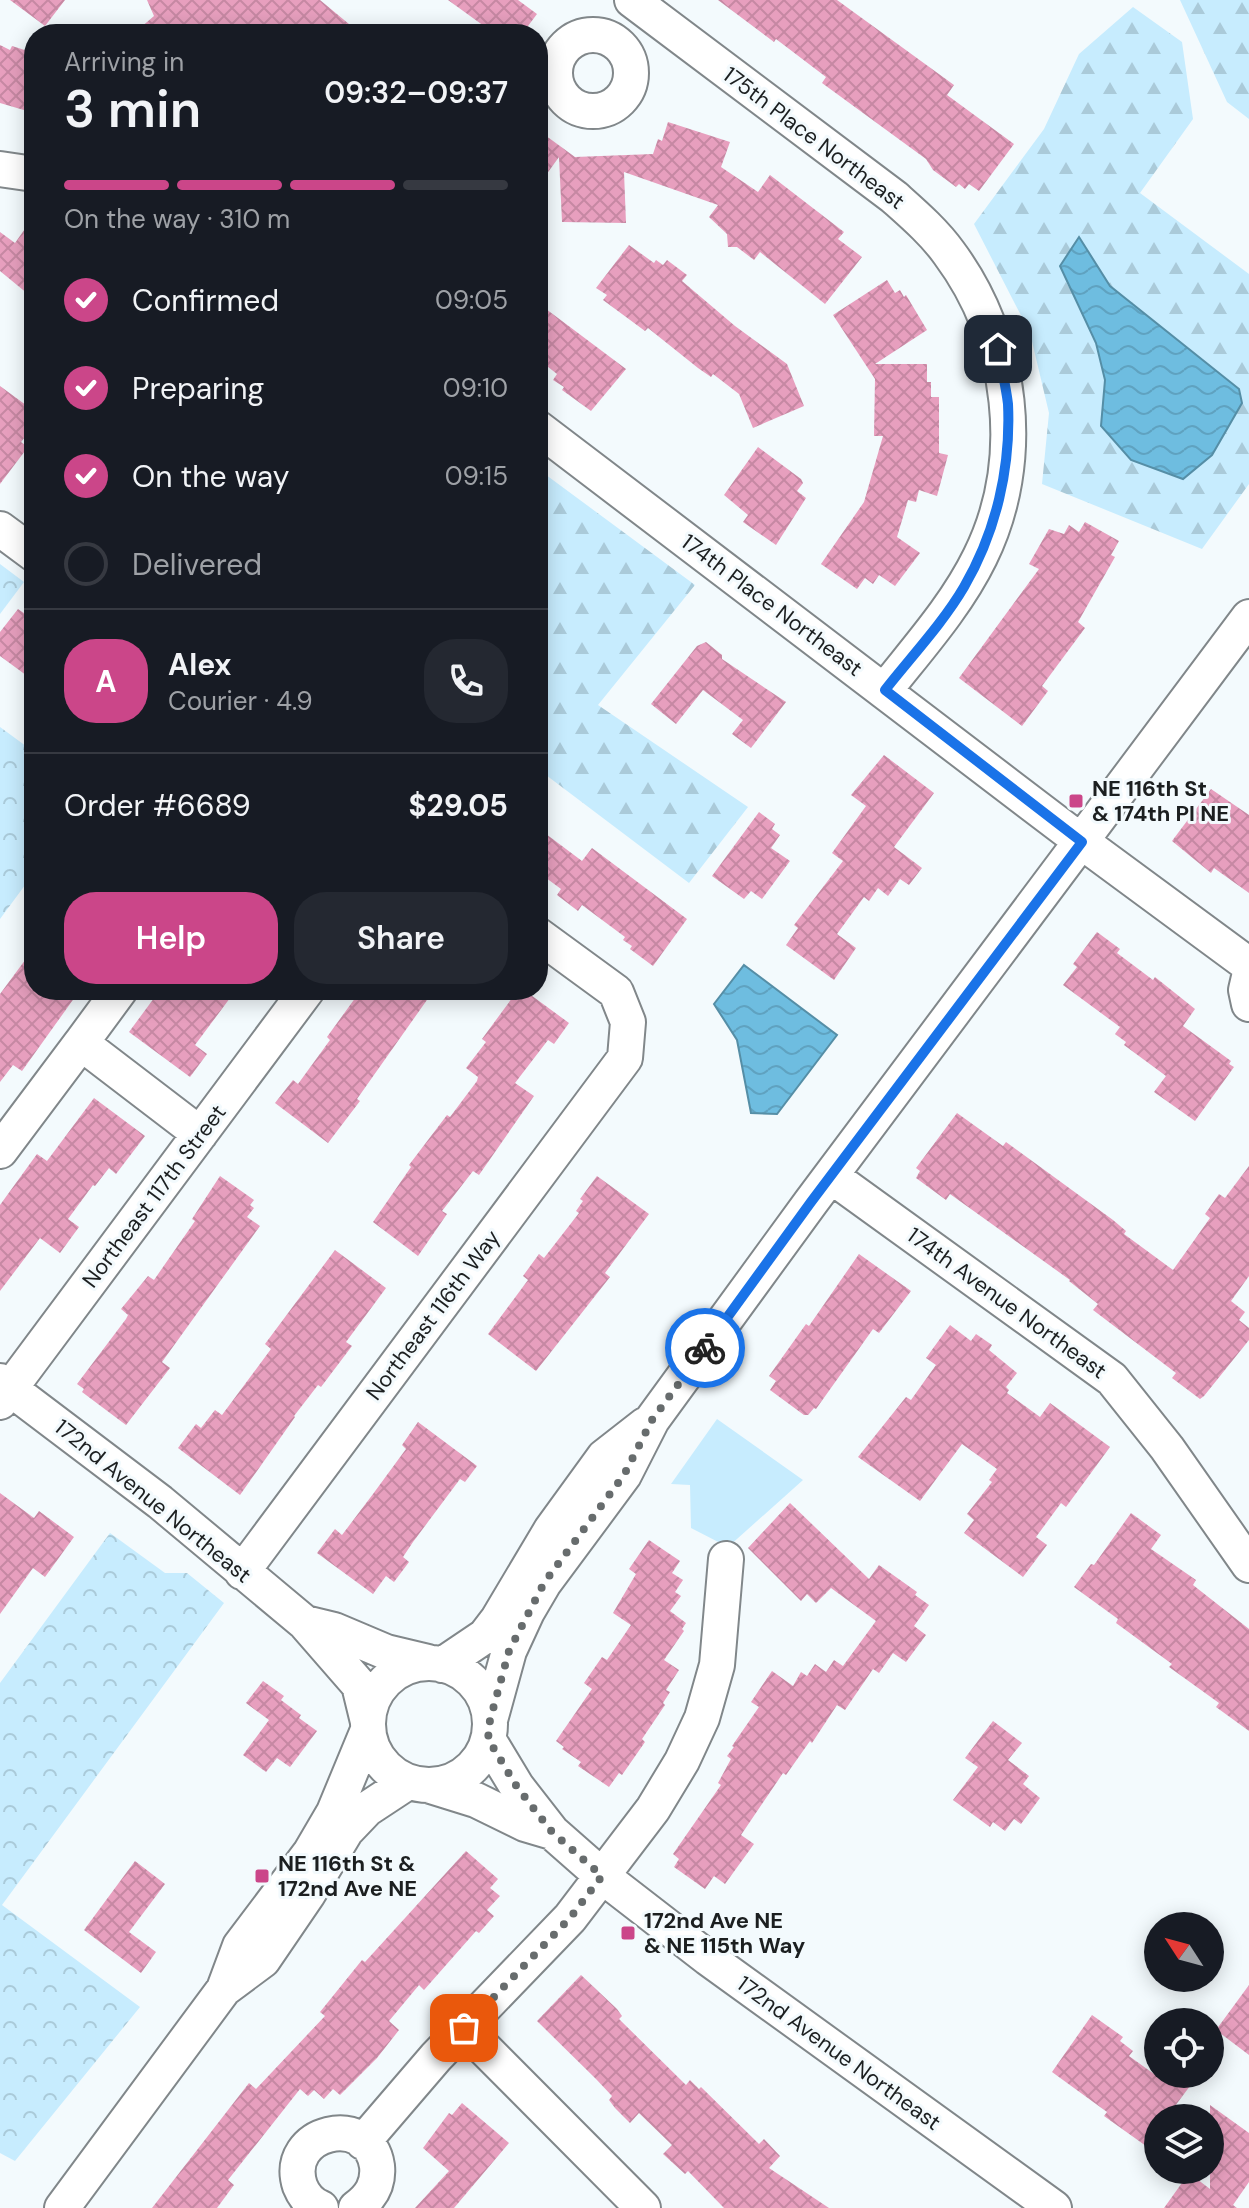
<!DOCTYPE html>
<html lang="en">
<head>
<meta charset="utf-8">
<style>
  :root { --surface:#171b24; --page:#242831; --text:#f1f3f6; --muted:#9ea1a6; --line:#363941; --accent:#cb4689 }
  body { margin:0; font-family:"DM Sans",sans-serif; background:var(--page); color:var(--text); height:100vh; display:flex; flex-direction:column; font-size:30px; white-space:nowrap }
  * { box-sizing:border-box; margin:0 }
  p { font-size:26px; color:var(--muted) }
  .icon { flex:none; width:44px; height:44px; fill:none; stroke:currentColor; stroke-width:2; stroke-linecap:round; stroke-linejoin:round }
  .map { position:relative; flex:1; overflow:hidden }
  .details { position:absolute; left:24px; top:24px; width:524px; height:976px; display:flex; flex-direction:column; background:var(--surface); border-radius:32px; box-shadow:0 4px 20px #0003 }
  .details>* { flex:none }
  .needle { width:52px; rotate:306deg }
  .tools { position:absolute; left:1144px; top:1912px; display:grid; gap:16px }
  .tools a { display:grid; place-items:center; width:80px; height:80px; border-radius:50%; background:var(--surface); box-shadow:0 4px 20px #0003; font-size:40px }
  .pin { position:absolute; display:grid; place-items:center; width:68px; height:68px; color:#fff; margin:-34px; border-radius:16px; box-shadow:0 4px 12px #0006 }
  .courier { position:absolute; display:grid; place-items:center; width:80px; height:80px; margin:-40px; border:6px solid #1a73e8; border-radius:50%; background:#fff; color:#222; box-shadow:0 2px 10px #0007 }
  .overview em { font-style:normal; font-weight:600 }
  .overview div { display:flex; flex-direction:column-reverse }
  .overview { display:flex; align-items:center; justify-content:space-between; height:136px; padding:0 40px }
  h1 { font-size:52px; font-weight:600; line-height:60px }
  .bar { display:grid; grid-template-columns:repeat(4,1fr); gap:12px 8px; align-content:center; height:96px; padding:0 40px }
  .bar i { height:10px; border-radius:6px; background:var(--line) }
  .bar .current { background:var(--accent) }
  .bar p { grid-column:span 4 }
  .line { display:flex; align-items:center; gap:20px; padding:0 40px; border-top:2px solid var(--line) }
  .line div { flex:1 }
  .round { display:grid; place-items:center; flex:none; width:84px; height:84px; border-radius:32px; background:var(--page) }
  ol { padding:0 40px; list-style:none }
  li { display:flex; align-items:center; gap:24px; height:88px }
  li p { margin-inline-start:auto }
  li .icon { padding:8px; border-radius:50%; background:var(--accent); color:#fff; stroke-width:4 }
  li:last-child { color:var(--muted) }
  li i { width:44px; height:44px; border:4px solid var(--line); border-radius:50% }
  .primary-button { display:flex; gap:16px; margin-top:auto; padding:16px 40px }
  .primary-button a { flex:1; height:92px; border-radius:32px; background:var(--accent); color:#fff; font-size:32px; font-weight:600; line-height:92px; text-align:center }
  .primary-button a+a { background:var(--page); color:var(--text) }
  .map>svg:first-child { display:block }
  .grass { fill:#c7ecfe }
  .forest { fill:url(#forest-firs) }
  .park { fill:url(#park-crowns) }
  .water { fill:url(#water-waves); stroke:#558ea6; stroke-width:2 }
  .building { fill:url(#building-cross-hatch) }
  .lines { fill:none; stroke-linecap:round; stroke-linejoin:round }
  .minor-casing { stroke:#81878a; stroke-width:38 }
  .minor { stroke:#fff; stroke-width:34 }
  .done { stroke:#676c6d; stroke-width:8; stroke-dasharray:0 14.4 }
  .route { stroke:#1a73e8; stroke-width:10 }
  .poi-dot { fill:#cb4689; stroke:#f3fafd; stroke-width:3 }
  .labels { text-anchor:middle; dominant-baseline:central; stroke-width:6; stroke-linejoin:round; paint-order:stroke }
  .street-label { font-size:22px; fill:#1c1f20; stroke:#f3fafd }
  .poi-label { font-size:22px; font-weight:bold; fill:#1c1f20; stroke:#f3fafd; text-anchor:start }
</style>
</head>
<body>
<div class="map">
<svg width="1249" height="2208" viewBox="0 0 1249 2208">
  <defs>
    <pattern id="forest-firs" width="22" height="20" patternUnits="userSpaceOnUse" patternTransform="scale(2)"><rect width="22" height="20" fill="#c7ecfe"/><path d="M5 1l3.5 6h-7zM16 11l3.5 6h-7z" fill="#aacad9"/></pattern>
    <pattern id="park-crowns" width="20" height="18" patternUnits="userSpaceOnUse" patternTransform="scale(2)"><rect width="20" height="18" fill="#c7ecfe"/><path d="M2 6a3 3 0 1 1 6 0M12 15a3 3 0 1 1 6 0" fill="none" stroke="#aacad9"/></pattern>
    <pattern id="water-waves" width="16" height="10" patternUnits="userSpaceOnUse" patternTransform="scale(2)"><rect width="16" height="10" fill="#6ebde0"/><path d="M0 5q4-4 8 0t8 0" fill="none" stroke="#5fa2c0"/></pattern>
    <pattern id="building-cross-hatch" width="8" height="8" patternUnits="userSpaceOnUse" patternTransform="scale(2)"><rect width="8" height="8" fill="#e79fbe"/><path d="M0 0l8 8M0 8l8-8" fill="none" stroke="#c688a3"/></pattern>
  </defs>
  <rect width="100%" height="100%" fill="#f3fafd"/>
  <path class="grass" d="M 717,1419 L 803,1480 L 728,1547 L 691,1528 L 690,1485 L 671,1484 Z"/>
  <path class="forest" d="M 1180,0 L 1249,0 L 1249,119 L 1227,102 Z
    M 1133,7 L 1182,42 L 1193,119 L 1140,193 L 1249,274 L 1249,484 L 1202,549 L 1042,484 L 1049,413 L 1030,333 L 974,224 L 1044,129 L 1079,54 Z
    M 538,469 L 695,585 L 598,705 L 748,807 L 689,883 L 538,769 Z"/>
  <path class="park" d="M 0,564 L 24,582 L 0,614 Z
    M 0,727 L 34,752 L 34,873 L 0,919 Z
    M 110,1533 L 165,1573 L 187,1573 L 224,1603 L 2,1905 L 140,2007 L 15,2161 L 0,2153 L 0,1683 Z"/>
  <path class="water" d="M 1079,237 L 1110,286 L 1239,389 L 1242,403 L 1212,455 L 1183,479 L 1131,460 L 1101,426 L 1105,380 L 1096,343 L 1060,266 Z
    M 744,965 L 837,1035 L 777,1114 L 751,1113 L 737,1040 L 714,1004 Z"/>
  <path class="building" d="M 10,0 L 65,0 L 45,26 Z
    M 147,0 L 320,0 L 361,34 L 133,34 L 154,16 Z
    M 448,0 L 518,0 L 537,14 L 522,34 L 495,34 Z
    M 718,0 L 837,0 L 954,85 L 947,95 L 1014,144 L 979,191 L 969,184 L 965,189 L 959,184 L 956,187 L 933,170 L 926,159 L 822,83 L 826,77 L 776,39 L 774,42 Z
    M 0,45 L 10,50 L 12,46 L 34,53 L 34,113 L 0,103 Z
    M 668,122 L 730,142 L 721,167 L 758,192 L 770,175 L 844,232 L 838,239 L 862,257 L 825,304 L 760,252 L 754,260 L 737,247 L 728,247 L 727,234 L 709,217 L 718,205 L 624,172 L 626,223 L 562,222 L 559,157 L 538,186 L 538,130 L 575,157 L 653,154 L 658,139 L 662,141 Z
    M 34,216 L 34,299 L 0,271 L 0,232 L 15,243 Z
    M 629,245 L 654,263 L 656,260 L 663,265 L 667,260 L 687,275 L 682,281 L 735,326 L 787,364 L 804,406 L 753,428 L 739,394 L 713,374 L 711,377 L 698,368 L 648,328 L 645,331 L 603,300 L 607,295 L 596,288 Z
    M 887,280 L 895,293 L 900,290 L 904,297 L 906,295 L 927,330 L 875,364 L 927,364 L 927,382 L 931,382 L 931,397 L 939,397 L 939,453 L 948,455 L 937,496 L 919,490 L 916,502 L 908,500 L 897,537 L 920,553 L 895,586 L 879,575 L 873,584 L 865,578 L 857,589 L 821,564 L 864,502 L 883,436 L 874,436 L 875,379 L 833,315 Z
    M 538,303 L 626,369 L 591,411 L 562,390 L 564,387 L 553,380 L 557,374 L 538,359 Z
    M 0,386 L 34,411 L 34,426 L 21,442 L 28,447 L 0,484 Z
    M 758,447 L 801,479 L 803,483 L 797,491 L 806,498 L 776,545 L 743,522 L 748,515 L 724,495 Z
    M 1085,522 L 1119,541 L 1111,555 L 1115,557 L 1078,622 L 1085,628 L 1042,686 L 1048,691 L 1022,726 L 959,678 L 1039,569 L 1029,564 L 1049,529 L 1064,534 L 1069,525 L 1079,532 Z
    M 18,609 L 34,620 L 34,681 L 0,656 L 0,632 Z
    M 706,642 L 722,655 L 722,659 L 786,702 L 751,748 L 732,734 L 743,720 L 703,690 L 676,724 L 651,704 L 697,646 Z
    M 884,755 L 934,793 L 894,847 L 922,868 L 909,885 L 900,879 L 888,896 L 878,888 L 869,901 L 864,897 L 837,934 L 856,948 L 834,980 L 786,945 L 798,928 L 794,925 L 843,861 L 832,853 L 866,806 L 851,795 Z
    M 1211,789 L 1249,815 L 1249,893 L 1214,868 L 1211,873 L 1172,841 Z
    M 759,812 L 775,824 L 772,829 L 780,835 L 771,848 L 790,861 L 762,899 L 751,891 L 744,899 L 712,876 Z
    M 538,828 L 582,861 L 592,848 L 687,919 L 653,966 L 630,949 L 632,946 L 623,940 L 625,937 L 582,905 L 578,911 L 557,895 L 561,889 L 538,872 Z
    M 1097,932 L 1120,949 L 1117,953 L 1153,980 L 1155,977 L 1195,1009 L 1183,1026 L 1231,1061 L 1229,1064 L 1234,1067 L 1195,1121 L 1154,1092 L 1166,1076 L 1124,1045 L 1126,1042 L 1115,1034 L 1120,1027 L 1063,985 L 1077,967 L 1073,964 Z
    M 34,948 L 34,990 L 80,990 L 22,1071 L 13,1065 L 0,1082 L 0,994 Z
    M 160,990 L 236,990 L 195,1045 L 207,1054 L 190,1077 L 129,1032 Z
    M 361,990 L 434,990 L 357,1099 L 360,1101 L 328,1143 L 275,1103 L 293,1080 L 298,1084 L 330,1040 L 327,1037 Z
    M 518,990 L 524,990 L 569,1023 L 554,1044 L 548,1040 L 515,1083 L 534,1096 L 479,1175 L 473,1171 L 442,1211 L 447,1214 L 418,1256 L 373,1222 L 411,1167 L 409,1165 L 447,1115 L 450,1117 L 477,1081 L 478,1077 L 466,1068 L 486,1042 L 482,1039 Z
    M 94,1098 L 145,1136 L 116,1174 L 109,1168 L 95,1186 L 93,1185 L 68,1219 L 79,1227 L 60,1253 L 40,1238 L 0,1291 L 0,1205 L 37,1154 L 47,1161 Z
    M 957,1113 L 1003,1146 L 1006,1142 L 1113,1220 L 1126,1231 L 1124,1234 L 1173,1270 L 1210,1218 L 1205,1214 L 1219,1194 L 1225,1198 L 1249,1166 L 1249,1276 L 1231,1301 L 1245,1312 L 1239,1320 L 1249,1328 L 1249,1340 L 1204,1396 L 1200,1399 L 1172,1378 L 1176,1373 L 1093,1310 L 1098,1304 L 1069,1281 L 1070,1280 L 950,1194 L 946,1200 L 916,1178 L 920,1171 L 916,1168 Z
    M 220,1176 L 254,1200 L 250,1205 L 254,1208 L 247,1217 L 260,1226 L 162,1362 L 170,1368 L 126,1425 L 82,1392 L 84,1389 L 77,1384 L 126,1319 L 128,1315 L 121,1309 L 148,1276 L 154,1280 L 195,1221 L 192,1219 Z
    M 597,1176 L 649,1214 L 605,1273 L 610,1277 L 536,1371 L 488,1334 L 528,1280 L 523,1276 L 539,1254 L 544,1258 L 579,1213 L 576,1211 L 583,1201 L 580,1199 Z
    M 335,1250 L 386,1288 L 346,1342 L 352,1346 L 321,1387 L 318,1385 L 294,1416 L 295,1417 L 240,1495 L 178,1448 L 196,1424 L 201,1428 L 215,1410 L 222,1415 L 271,1349 L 265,1344 Z
    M 859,1254 L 911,1291 L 879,1333 L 873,1329 L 816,1409 L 814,1408 L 808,1415 L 804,1415 L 770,1390 L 776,1381 L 769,1376 L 806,1324 L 809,1326 Z
    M 950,1325 L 971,1341 L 976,1334 L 992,1345 L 989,1350 L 1017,1373 L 1006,1387 L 1009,1390 L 1007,1393 L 1040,1417 L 1050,1403 L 1110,1447 L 1066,1507 L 1061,1503 L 1036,1537 L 1047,1545 L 1023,1577 L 964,1533 L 974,1520 L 967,1514 L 992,1482 L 989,1480 L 997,1469 L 962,1444 L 920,1501 L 858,1457 L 906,1397 L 911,1400 L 936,1365 L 926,1358 Z
    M 418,1422 L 477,1466 L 465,1482 L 460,1479 L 413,1542 L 403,1557 L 409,1562 L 394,1582 L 386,1576 L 373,1594 L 317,1553 L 335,1529 L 342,1535 L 373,1494 L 406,1449 L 402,1445 Z
    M 0,1493 L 34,1518 L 39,1511 L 74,1537 L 45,1577 L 33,1568 L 0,1614 Z
    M 790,1503 L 869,1579 L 879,1565 L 917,1592 L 915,1595 L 929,1605 L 914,1626 L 926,1635 L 906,1662 L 893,1653 L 879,1673 L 873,1669 L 845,1710 L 837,1705 L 812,1743 L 810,1741 L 786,1775 L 783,1773 L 741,1835 L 754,1844 L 725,1884 L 714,1876 L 705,1889 L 674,1867 L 679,1859 L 673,1854 L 721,1785 L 718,1783 L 731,1759 L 727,1756 L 734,1747 L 732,1746 L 759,1707 L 751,1702 L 772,1671 L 793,1686 L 801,1672 L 807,1676 L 815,1664 L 826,1672 L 834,1660 L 843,1666 L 876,1621 L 831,1588 L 816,1603 L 807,1594 L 801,1601 L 748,1548 Z
    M 1131,1513 L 1161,1535 L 1151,1549 L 1196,1580 L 1193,1585 L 1249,1629 L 1249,1731 L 1216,1707 L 1219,1703 L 1169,1667 L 1172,1664 L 1116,1623 L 1118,1619 L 1074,1587 L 1091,1564 L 1094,1565 Z
    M 649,1540 L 680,1561 L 672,1573 L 683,1580 L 675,1592 L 681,1596 L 670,1611 L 686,1623 L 682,1629 L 684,1631 L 664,1660 L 679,1670 L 666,1690 L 670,1692 L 663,1703 L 665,1705 L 642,1739 L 645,1742 L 622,1775 L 619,1773 L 609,1787 L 578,1766 L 581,1762 L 562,1749 L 564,1747 L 556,1741 L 592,1689 L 584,1683 L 602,1657 L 607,1660 L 631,1625 L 613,1613 L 636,1574 L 629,1569 Z
    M 263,1681 L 284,1696 L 281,1700 L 301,1715 L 299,1718 L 317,1731 L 290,1767 L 277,1758 L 266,1772 L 243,1755 L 269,1720 L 246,1703 Z
    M 993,1721 L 1022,1743 L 1008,1760 L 1029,1776 L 1023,1784 L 1040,1798 L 1021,1824 L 1014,1819 L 1005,1831 L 993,1822 L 990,1827 L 953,1800 L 978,1767 L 965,1758 Z
    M 466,1851 L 498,1879 L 490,1888 L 500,1896 L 487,1910 L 494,1916 L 479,1933 L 476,1931 L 424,1990 L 419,1985 L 389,2021 L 399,2030 L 377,2058 L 340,2095 L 333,2089 L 324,2099 L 314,2090 L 308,2096 L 300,2089 L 228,2180 L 234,2185 L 217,2208 L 152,2208 L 249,2083 L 256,2089 L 325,2016 L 320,2012 L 362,1960 L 365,1962 Z
    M 135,1861 L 165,1884 L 129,1932 L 156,1952 L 141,1973 L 84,1930 Z
    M 581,1975 L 617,2009 L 622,2016 L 619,2019 L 686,2085 L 690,2080 L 699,2089 L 701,2087 L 759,2144 L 764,2139 L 780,2156 L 769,2168 L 829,2208 L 724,2208 L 688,2171 L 685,2174 L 663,2154 L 672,2145 L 639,2113 L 630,2123 L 615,2108 L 609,2100 L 612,2096 L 596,2079 L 537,2021 Z
    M 1249,1985 L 1249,2055 L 1216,2030 Z
    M 1092,2015 L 1123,2037 L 1120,2041 L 1133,2051 L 1129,2056 L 1154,2074 L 1173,2074 L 1190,2086 L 1166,2118 L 1158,2118 L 1158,2129 L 1146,2146 L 1104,2116 L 1107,2112 L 1052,2072 Z
    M 462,2103 L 509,2143 L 454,2208 L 415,2208 L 449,2171 L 423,2148 L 449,2113 L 452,2115 Z
    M 1210,2105 L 1249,2133 L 1249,2182 L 1233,2205 L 1237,2208 L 1164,2208 L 1189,2173 L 1210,2189 Z"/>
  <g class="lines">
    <g class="minor-casing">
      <path id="minor" d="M 632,0 L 894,197 C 913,214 934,232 949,253 C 1013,339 1028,460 980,557 C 956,606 918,648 885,690
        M555 73a38 38 0 1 1 76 0a38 38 0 1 1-76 0Z
        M 0,169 L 34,174
        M 538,428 L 1082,842 L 1249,965
        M 0,529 L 34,554
        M 1249,977 L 1246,990 L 1249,1004
        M 81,1043 L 120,990
        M 0,1151 L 81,1043 L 200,1134
        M 831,1176 L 1112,1379 L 1167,1448 L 1249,1565
        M 0,1381 L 160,1502 L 305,1623 L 359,1685 L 368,1722
        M 0,1402 L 307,990
        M 242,1572 L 625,1058 L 628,1022 L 616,992 L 538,935
        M 305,1623 L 334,1630 L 386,1652 L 428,1662
        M368 1724a61 61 0 1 1 122 0a61 61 0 1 1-122 0Z
        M 442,1665 L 485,1636 L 498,1619 L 551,1530 L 604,1457 L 645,1425
        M 490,1720 L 509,1651 L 527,1612 L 544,1583 L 624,1475 L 652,1420 L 811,1202 L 1249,617
        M 488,1739 L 517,1787 L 552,1832 L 602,1876 L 708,1958 L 1054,2208
        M 431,1786 L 476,1800 L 525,1824 L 552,1832
        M 224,1989 L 263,1960 L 308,1894 L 346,1831 L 367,1809 L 408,1782
        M 464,2028 L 643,2208
        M 363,2142 L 436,2057 L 570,1918 L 653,1809 L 682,1761 L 702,1718 L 717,1665 L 726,1559
        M 62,2208 L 224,1989 L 240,1946 L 310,1853 L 334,1812 L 368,1730
        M 321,2208 C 311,2204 304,2196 300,2186 C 282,2131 369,2111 377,2166 C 379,2185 370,2198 356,2208"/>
    </g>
    <use href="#minor" class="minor"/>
  </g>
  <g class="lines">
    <path class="done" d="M 464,2028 L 570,1918 L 602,1876 L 552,1832 L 517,1787 L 488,1739 L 490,1720 L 509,1651 L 544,1583 L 624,1475 L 652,1420 L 705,1348"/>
    <path class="route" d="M 705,1348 L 811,1202 L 1082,842 L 885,690 C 910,658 943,623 964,587 C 996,532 1011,468 1008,404 C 1006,386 1001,367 998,349"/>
  </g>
  <g class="poi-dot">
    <rect x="1068" y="793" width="16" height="16" rx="4"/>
    <rect x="254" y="1868" width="16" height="16" rx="4"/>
    <rect x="620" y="1925" width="16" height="16" rx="4"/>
  </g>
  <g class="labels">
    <g class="street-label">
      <text transform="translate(814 138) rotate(37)">175th Place Northeast</text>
      <text transform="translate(772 605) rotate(37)">174th Place Northeast</text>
      <text transform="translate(154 1196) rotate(-53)">Northeast 117th Street</text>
      <text transform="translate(1007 1303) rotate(36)">174th Avenue Northeast</text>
      <text transform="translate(433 1315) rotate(-53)">Northeast 116th Way</text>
      <text transform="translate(153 1501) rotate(39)">172nd Avenue Northeast</text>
      <text transform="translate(839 2053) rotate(36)">172nd Avenue Northeast</text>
    </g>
    <g class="poi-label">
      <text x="1092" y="788">NE 116th St<tspan x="1092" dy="25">&amp; 174th Pl NE</tspan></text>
      <text x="278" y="1863">NE 116th St &amp;<tspan x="278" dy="25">172nd Ave NE</tspan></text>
      <text x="644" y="1920">172nd Ave NE<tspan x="644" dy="25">&amp; NE 115th Way</tspan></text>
    </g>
  </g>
</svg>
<div class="tools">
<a><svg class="needle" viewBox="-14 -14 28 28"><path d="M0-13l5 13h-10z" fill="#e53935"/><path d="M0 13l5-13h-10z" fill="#9ea1a6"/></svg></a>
<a><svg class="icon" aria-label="locate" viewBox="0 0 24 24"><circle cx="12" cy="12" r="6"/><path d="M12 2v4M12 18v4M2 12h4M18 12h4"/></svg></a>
<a><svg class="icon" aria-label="layers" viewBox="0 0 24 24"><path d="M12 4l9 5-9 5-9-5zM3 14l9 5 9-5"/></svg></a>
</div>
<div class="pin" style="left:464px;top:2028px;background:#ea580c"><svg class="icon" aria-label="bag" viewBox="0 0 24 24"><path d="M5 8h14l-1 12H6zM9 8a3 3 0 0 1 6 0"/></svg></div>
<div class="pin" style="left:998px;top:349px;background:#1f2937"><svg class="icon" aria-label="home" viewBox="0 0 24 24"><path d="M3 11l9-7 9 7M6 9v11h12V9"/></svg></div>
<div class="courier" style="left:705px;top:1348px"><svg class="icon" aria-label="bike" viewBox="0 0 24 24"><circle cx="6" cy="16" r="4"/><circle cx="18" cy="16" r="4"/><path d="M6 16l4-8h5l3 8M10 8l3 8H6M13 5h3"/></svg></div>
<section class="details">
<div class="overview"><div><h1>3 min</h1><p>Arriving in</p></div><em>09:32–09:37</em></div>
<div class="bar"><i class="current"></i><i class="current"></i><i class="current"></i><i></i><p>On the way · 310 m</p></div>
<ol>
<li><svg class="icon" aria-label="check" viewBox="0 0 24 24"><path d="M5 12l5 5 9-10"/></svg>Confirmed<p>09:05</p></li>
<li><svg class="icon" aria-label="check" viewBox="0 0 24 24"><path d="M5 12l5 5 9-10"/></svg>Preparing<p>09:10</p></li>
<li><svg class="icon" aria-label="check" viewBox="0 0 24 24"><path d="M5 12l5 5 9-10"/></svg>On the way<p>09:15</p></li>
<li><i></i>Delivered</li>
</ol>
<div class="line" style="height:144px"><b class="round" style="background:var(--accent);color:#fff">A</b><div><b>Alex</b><p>Courier · 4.9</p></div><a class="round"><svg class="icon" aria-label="phone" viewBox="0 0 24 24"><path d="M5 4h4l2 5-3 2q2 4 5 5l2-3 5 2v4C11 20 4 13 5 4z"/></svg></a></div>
<div class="line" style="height:104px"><div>Order #6689</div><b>$29.05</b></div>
<div class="primary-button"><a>Help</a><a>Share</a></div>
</section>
</div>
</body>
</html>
